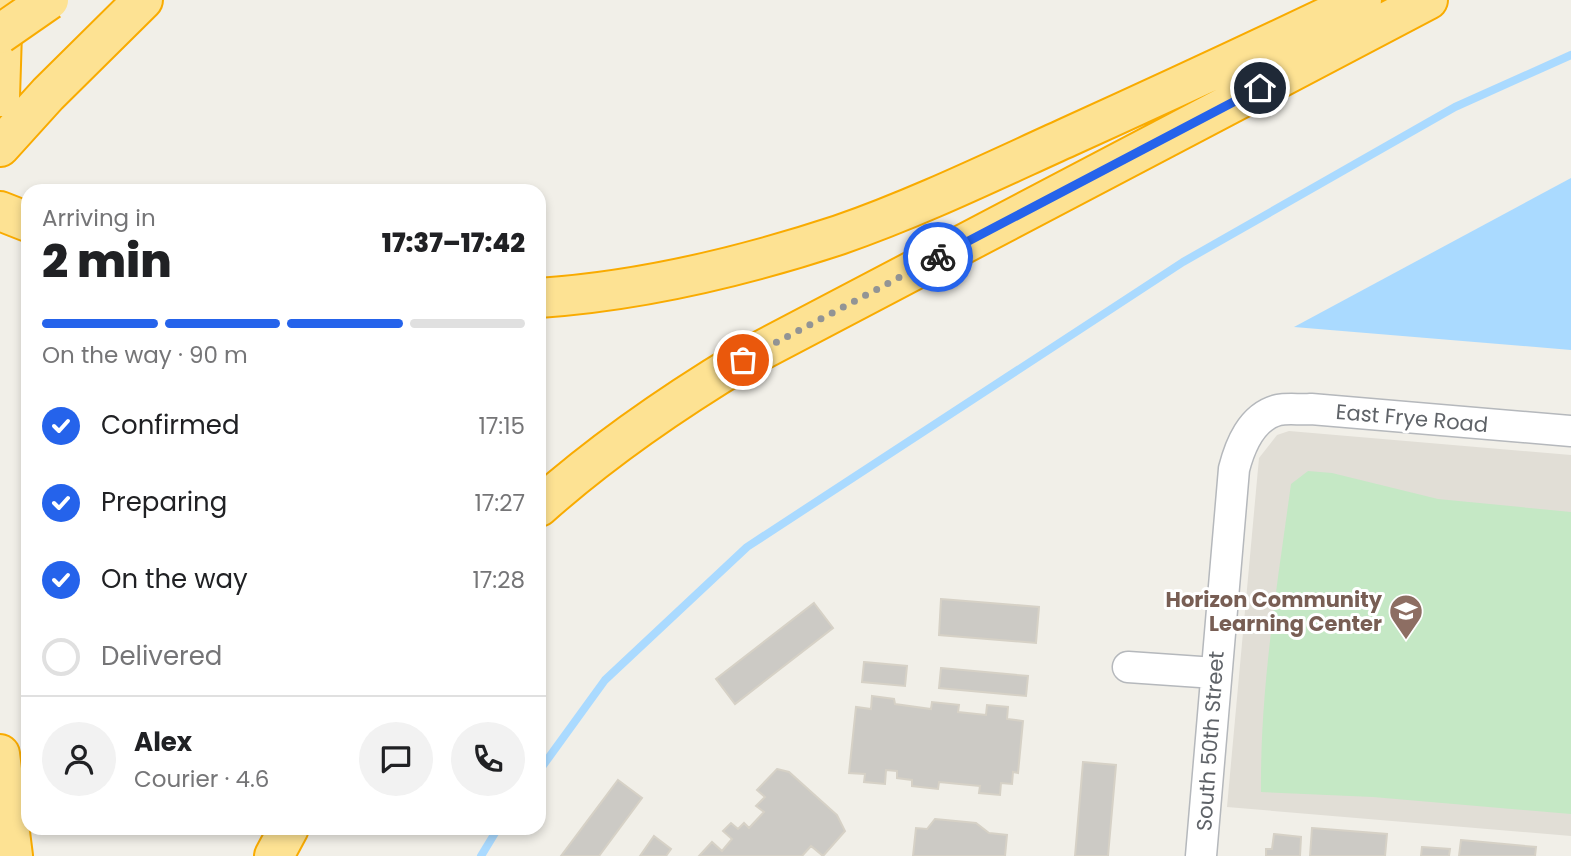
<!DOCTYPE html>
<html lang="en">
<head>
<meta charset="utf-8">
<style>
  :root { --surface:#fff; --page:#f2f2f2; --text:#202124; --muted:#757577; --line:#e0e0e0; --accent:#2563eb }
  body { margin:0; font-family:Poppins,sans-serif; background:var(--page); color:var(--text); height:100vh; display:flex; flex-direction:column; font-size:26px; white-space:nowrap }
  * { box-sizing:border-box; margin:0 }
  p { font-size:23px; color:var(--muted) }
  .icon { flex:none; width:38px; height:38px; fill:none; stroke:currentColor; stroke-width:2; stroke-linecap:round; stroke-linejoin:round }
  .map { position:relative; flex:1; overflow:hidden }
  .sheet { position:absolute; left:21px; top:184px; width:525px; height:651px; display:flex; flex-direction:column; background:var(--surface); border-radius:21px; box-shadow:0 4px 10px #0003 }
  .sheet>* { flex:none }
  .pin { position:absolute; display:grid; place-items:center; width:60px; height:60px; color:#fff; margin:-30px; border:4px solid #fff; border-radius:50%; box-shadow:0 2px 7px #0007 }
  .courier { position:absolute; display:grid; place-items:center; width:70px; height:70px; margin:-35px; border:5px solid #2563eb; border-radius:50%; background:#fff; color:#222; box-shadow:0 2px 9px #0007 }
  .summary em { font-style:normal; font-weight:800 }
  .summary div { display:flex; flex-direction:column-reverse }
  .summary { display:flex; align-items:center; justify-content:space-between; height:119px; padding:0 21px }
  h1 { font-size:46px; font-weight:800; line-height:52px }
  .bar { display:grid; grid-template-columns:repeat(4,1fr); gap:10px 7px; align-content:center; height:84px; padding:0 21px }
  .bar i { height:9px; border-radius:5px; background:var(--line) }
  .bar .current { background:var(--accent) }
  .bar p { grid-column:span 4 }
  .line { display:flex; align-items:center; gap:18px; padding:0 21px; border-top:2px solid var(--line) }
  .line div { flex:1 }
  .round { display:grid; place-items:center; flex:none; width:74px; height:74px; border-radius:37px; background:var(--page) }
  ol { padding:0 21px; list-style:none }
  li { display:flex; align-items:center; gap:21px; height:77px }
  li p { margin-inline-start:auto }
  li .icon { padding:7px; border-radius:50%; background:var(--accent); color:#fff; stroke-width:4 }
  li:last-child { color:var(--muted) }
  li i { width:38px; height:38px; border:4px solid var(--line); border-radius:50% }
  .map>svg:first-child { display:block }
  .education { fill:#e1ded6 }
  .green { fill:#c5e8c5 }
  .water { fill:#aadaff }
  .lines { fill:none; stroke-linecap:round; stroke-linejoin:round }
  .stream { stroke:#aadaff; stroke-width:8 }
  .building { fill:#cccac5; stroke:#d6d1c6; stroke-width:2 }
  .minor-casing { stroke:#b5b8bc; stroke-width:33 }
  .highway-casing { stroke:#f9ab00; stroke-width:42 }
  .minor { stroke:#fff; stroke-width:30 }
  .highway { stroke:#fde293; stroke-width:38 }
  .highway-bridge-casing { stroke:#f9ab00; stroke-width:42; stroke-linecap:butt }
  .highway-bridge { stroke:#fde293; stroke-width:38 }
  .done { stroke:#929495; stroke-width:7; stroke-dasharray:0 12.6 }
  .route { stroke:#2563eb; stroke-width:9 }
  .labels { text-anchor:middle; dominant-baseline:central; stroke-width:6; stroke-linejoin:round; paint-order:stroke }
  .street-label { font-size:21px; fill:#5f6368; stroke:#fff }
  .education-label { font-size:21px; font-weight:bold; fill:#785e54; stroke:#fff; text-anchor:end }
</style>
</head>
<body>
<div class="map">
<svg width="1571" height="856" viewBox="0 0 1571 856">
  <rect width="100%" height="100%" fill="#f1efe8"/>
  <path class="education" d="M 1289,431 L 1571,455 L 1571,836 L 1227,807 L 1259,458 L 1277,435 Z"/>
  <path class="green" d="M 1308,471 L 1332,473 L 1438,499 L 1571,512 L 1571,814 L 1373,797 L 1261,792 C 1260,689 1277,586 1291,484 Z"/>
  <path class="water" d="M 1571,178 L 1571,350 L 1294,327 Z"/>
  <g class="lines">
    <path class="stream" d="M 539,771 L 605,680 L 747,547 L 1183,262 L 1455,107 L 1571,55
      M 481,856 L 498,828"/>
  </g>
  <path class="building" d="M 941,599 L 1039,607 L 1036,643 L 939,635 Z
    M 814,603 L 833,628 L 735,704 L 716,679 Z
    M 864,662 L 907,666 L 905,686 L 862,682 Z
    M 941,668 L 1028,676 L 1026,696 L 939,688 Z
    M 872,696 L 894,699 L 895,704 L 931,709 L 932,702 L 959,705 L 958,712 L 986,715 L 987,705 L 1008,707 L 1007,719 L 1023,721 L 1018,773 L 1013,772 L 1012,784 L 1001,783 L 1000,795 L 979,793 L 980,786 L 939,782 L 938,789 L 912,786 L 912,780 L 897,778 L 897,771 L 886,770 L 885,784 L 864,782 L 865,774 L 849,773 L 856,707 L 871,709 Z
    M 1083,762 L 1116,765 L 1108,856 L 1075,856 Z
    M 777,769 L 789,772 L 837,815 L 845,831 L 823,856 L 811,846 L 802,856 L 699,856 L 712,842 L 722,851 L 732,839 L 723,831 L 731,823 L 738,829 L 744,823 L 749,828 L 764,812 L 756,806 L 765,797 L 757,790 Z
    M 618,780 L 642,798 L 599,856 L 561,856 Z
    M 935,819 L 976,823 L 989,833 L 1007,835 L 1005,856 L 913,856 L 916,828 L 927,829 Z
    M 1312,828 L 1387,834 L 1385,856 L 1310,856 Z
    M 1274,834 L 1301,837 L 1300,856 L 1266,856 L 1266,849 L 1272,849 Z
    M 654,836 L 671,849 L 666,856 L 640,856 Z
    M 1461,840 L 1536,847 L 1535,856 L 1459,856 Z
    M 1422,847 L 1450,849 L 1449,856 L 1421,856 Z"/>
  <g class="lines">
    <g class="minor-casing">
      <path id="minor" d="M 1128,667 L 1215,673
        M 1201,856 L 1234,469 C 1240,446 1251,417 1278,410 C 1288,408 1301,410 1311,409 L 1571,431"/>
    </g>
    <g class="highway-casing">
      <path id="highway" d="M 0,97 L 3,0
        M 0,147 L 48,94 L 143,0
        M 0,211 L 28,222
        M 539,298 C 641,291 742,267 839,235 C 917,208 993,171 1068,137 C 1167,92 1264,47 1362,0
        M 539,507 C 602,451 670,404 743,360 L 1428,0
        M 0,754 L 13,856
        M 274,856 L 289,828"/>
    </g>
    <use href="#minor" class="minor"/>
    <use href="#highway" class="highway"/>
    <g class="highway-bridge-casing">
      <path id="highway-bridge" d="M 0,34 L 49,0"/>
    </g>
    <use href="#highway-bridge" class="highway-bridge"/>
  </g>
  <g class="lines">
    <path class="done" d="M 743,360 L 938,257"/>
    <path class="route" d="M 938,257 L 1260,88"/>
  </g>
  <defs>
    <g id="school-pin" transform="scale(1.75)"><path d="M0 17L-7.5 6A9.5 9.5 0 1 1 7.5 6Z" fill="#8d6e63" stroke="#fff"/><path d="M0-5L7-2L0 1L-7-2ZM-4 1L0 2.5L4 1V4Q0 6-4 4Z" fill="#fff"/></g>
  </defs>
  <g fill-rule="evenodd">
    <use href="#school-pin" x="1406" y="611"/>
  </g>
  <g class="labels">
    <g class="street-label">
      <text transform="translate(1412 418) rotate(5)">East Frye Road</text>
      <text transform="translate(1210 741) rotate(-86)">South 50th Street</text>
    </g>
    <g class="education-label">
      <text x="1382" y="599">Horizon Community<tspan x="1382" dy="24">Learning Center</tspan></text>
    </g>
  </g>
</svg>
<div class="pin" style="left:743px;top:360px;background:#ea580c"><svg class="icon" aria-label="bag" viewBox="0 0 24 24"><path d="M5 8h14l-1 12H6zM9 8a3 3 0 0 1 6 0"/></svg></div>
<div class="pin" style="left:1260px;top:88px;background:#1f2937"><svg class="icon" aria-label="home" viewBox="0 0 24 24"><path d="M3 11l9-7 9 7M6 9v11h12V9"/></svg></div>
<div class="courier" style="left:938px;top:257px"><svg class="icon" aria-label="bike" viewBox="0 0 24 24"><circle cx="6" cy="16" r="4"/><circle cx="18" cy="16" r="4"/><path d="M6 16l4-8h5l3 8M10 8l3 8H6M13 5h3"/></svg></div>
<section class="sheet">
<div class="summary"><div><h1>2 min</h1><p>Arriving in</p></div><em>17:37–17:42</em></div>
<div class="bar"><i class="current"></i><i class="current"></i><i class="current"></i><i></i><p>On the way · 90 m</p></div>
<ol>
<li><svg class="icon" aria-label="check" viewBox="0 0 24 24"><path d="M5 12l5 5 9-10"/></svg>Confirmed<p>17:15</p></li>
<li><svg class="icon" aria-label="check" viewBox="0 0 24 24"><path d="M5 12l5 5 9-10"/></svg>Preparing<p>17:27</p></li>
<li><svg class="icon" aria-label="check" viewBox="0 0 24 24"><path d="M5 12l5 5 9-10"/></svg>On the way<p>17:28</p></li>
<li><i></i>Delivered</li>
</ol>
<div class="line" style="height:126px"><a class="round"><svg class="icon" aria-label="person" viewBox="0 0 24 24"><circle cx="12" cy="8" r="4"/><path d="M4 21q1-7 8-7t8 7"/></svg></a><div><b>Alex</b><p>Courier · 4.6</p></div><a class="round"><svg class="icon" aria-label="chat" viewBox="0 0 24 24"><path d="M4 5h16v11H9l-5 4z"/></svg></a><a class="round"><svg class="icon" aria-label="phone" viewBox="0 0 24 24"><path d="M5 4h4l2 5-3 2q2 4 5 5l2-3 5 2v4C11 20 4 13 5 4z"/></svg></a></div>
</section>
</div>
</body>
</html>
